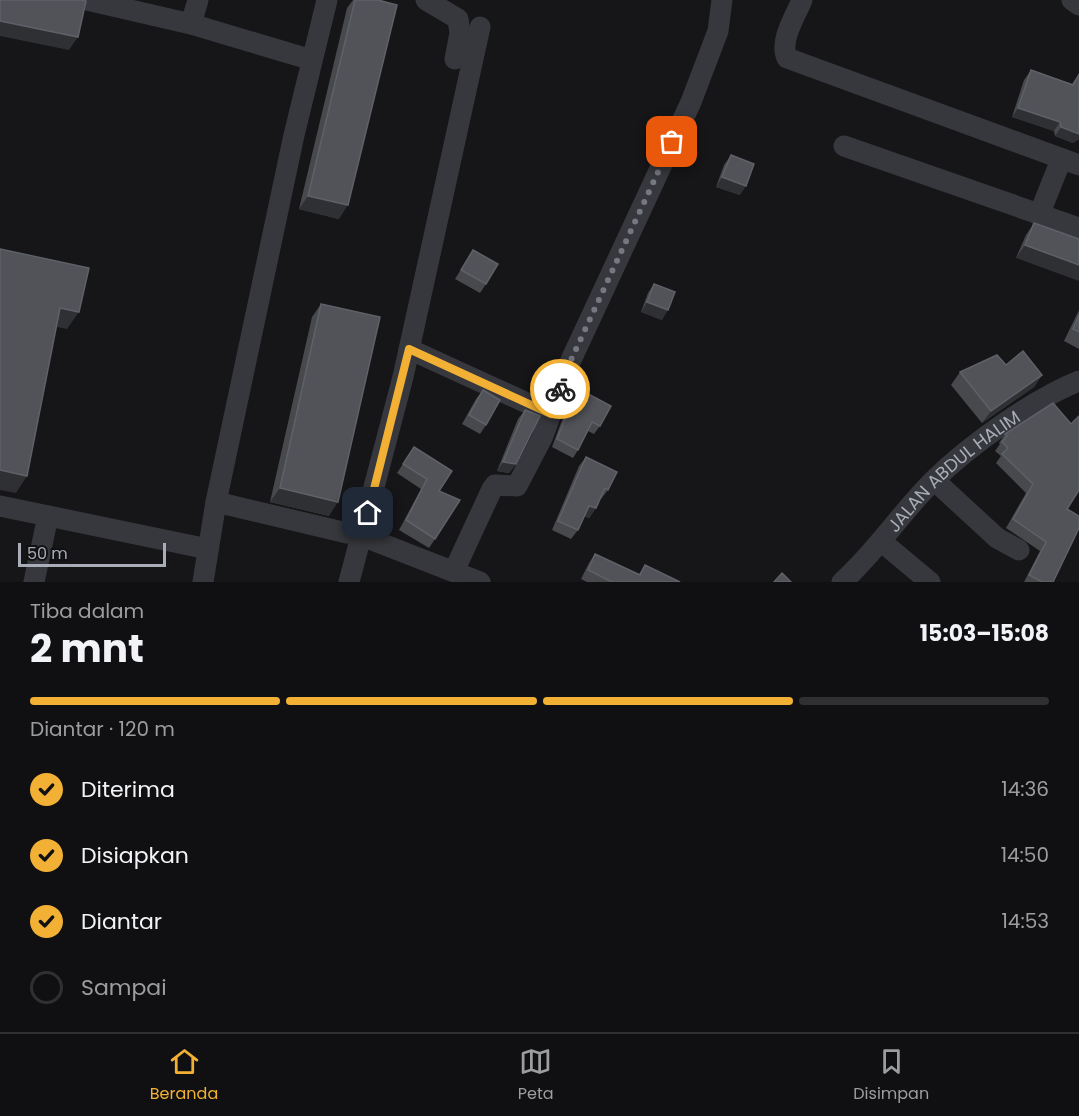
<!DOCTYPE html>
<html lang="id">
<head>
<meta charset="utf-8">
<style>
  :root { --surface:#101012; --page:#1e1e20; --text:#f1f3f6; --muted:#9c9d9f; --line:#303032; --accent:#f2b134 }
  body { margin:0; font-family:Poppins,sans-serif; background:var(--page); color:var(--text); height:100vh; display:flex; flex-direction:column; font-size:22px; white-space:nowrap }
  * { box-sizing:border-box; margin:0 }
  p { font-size:20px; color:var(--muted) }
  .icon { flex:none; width:33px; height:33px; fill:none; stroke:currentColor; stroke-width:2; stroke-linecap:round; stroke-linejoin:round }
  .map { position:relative; height:582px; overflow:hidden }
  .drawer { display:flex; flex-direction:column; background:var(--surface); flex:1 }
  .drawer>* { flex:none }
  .scale { position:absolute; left:18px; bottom:15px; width:148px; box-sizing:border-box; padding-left:6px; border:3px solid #a8adb8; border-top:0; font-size:16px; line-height:21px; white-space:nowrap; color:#a8adb8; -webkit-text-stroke:4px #111113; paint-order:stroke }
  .pin { position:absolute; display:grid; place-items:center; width:51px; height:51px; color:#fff; margin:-26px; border-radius:12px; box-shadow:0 3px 9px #0006 }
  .courier { position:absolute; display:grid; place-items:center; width:60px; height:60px; margin:-30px; border:4px solid #f2b134; border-radius:50%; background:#fff; color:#222; box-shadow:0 2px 8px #0007 }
  .headline em { font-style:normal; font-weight:700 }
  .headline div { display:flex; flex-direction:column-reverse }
  .headline { display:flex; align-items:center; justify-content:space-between; height:102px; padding:0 30px }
  h1 { font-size:39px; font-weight:700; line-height:45px }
  .bar { display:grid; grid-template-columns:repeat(4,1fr); gap:9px 6px; align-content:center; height:72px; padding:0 30px }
  .bar i { height:8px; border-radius:4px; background:var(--line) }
  .bar .on { background:var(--accent) }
  .bar p { grid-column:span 4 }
  ol { padding:0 30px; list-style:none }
  li { display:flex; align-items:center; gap:18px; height:66px }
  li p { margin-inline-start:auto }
  li .icon { padding:6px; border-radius:50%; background:var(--accent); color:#111; stroke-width:4 }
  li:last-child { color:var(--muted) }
  li i { width:33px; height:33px; border:3px solid var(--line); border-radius:50% }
  .menu { display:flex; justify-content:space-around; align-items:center; height:84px; border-top:2px solid var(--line); background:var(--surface); font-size:16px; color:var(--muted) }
  .menu a { display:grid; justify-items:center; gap:3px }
  .menu .on { color:var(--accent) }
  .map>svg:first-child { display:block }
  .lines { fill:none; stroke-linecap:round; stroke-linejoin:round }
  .minor { stroke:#37383d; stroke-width:21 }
  .wall { fill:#47494d }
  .shaded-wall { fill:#2f3033 }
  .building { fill:#525359; stroke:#5f6168; stroke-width:1.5 }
  .done { stroke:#757880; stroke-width:6; stroke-dasharray:0 10.8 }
  .route { stroke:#f2b134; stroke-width:8 }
  .labels { text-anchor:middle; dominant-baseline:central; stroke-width:5; stroke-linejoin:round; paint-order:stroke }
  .street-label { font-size:18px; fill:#a8adb8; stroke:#111113 }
</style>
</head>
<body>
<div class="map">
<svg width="1079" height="582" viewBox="0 0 1079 582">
  <rect width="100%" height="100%" fill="#161618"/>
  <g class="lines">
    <g class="minor">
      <path d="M 87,0 L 191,24 L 312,60"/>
      <path d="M 426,0 L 458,19 L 460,33 L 455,59"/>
      <path d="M 802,0 C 795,17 779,41 787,58 L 1079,165"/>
      <path d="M 1072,0 L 1079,5"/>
      <path d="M 191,24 L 198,0"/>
      <path d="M 844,146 L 1079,228"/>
      <path d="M 1039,215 L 1061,160"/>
      <path d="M 409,349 L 551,414"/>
      <path d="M 934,480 L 997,538 L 1019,550"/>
      <path d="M 216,502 L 347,533"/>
      <path d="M 0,506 L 208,549"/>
      <path d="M 362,536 L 480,582"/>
      <path d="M 882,542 L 930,582"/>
      <path d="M 454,571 L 492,489 L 495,485 L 517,486 L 542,438 L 571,360 L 691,102 L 718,31 L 722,0"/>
      <path d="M 34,582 L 48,516"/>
      <path d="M 203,582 L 216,502 L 294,135 L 327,0"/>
      <path d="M 349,582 L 403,377 L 480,27"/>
      <path id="s1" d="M 842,582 C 877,551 901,512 935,479 C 970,445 1034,399 1079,381"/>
    </g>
  </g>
  <path class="wall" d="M 353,0 L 378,0 L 339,219 L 299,209 L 347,8 Z
    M 1031,70 L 1072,84 L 1079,73 L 1079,139 L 1073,143 L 1055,136 L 1054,131 L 1012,117 L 1024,80 Z
    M 731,155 L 740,195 L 716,187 L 724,165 Z
    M 1034,223 L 1079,239 L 1016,258 L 1026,235 Z
    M 473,250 L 486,284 L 480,293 L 455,279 Z
    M 654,284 L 662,320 L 641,312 L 648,293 Z
    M 321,304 L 329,516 L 270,502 L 312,317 Z
    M 1079,310 L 1079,349 L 1064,341 Z
    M 1006,365 L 1042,375 L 1034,387 L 982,423 L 951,385 L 960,372 Z
    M 577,388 L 600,426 L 594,434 L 588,431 L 578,450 L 573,458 L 552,447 L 571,396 Z
    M 483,390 L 486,425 L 480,434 L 462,424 L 476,399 Z
    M 525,410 L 516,464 L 509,473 L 497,471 L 518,419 Z
    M 1005,434 L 1067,509 L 1053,582 L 1024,582 L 1040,551 L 1006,528 L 1026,493 L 996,463 L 1001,456 L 995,451 L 1000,444 L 999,443 Z
    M 414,447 L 439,491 L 435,539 L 429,548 L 399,530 L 421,489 L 397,473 Z
    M 586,457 L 608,490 L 601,499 L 600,498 L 596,508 L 589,518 L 584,516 L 578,530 L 571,539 L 552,530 L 579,466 Z
    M 595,554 L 639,574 L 645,565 L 680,582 L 587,582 L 581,579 L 589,563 Z"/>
  <path class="shaded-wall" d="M 0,21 L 78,37 L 69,50 L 0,36 Z
    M 1018,108 L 1060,122 L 1054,131 L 1012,117 Z
    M 1061,127 L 1079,134 L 1079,139 L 1073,143 L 1055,136 Z
    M 722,177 L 746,186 L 740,195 L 716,187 Z
    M 308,196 L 348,205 L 339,219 L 299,209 Z
    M 1025,245 L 1079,265 L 1079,281 L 1016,258 Z
    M 647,302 L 668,310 L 662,320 L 641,312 Z
    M 60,308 L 79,312 L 67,329 L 48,325 Z
    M 1042,375 L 1034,387 L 982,423 L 991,411 Z
    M 503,462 L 516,464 L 509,473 L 497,471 Z
    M 0,470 L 27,476 L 16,493 L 0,490 Z
    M 280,488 L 338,502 L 329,516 L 270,502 Z
    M 589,506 L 596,508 L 589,518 L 583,515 Z"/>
  <path class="building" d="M 0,0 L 81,0 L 86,1 L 78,37 L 0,21 Z
    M 355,0 L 378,0 L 397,5 L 348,205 L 308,196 Z
    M 1031,70 L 1073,85 L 1079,75 L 1079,134 L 1061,127 L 1060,122 L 1018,108 Z
    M 731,155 L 754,164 L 746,186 L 722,177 Z
    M 1034,223 L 1079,239 L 1079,265 L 1025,245 Z
    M 0,249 L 89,268 L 79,312 L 60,308 L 27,476 L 0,470 Z
    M 473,250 L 498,264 L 486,284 L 461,270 Z
    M 654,284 L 675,292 L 668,310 L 647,302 Z
    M 321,304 L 380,317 L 338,502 L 280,488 Z
    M 1079,315 L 1079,332 L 1073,329 Z
    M 1023,351 L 1042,375 L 991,411 L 960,372 L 997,355 L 1006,365 Z
    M 577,388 L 611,406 L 600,426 L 592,422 L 578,450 L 557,439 Z
    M 483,390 L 500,400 L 486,425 L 469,415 Z
    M 1053,403 L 1071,424 L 1079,416 L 1079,490 L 1067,509 L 1079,516 L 1079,528 L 1053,582 L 1042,582 L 1029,575 L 1046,542 L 1013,519 L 1033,484 L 1002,454 L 1008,448 L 1002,442 L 1007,436 L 1005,434 Z
    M 525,410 L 540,416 L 516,464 L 503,462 Z
    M 414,447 L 452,471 L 439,491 L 460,500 L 435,539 L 406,520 L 427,479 L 403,464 Z
    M 586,457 L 617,472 L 608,490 L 605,488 L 596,508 L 589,506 L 578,530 L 558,521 Z
    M 595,554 L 640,575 L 645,565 L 680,582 L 612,582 L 588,570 Z
    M 782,573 L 791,582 L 774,582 Z"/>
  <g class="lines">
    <path class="done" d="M 560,389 L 571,360 L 672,142"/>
    <path class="route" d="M 368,513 L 409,349 L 551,414 L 560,389"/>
  </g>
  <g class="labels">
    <g class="street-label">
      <text stroke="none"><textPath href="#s1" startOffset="158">JALAN ABDUL HALIM</textPath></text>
    </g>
  </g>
</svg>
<div class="scale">50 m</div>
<div class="pin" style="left:672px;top:142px;background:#ea580c"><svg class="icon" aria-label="bag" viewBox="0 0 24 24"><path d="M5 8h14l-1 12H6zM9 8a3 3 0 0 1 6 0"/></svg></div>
<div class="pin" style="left:368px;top:513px;background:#1f2937"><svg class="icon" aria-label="home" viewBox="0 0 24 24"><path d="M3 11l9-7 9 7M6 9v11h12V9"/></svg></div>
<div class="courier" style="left:560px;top:389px"><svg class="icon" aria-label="bike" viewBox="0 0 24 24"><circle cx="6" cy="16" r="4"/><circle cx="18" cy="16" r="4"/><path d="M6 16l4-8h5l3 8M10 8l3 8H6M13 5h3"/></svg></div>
</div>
<section class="drawer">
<div class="headline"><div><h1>2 mnt</h1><p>Tiba dalam</p></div><em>15:03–15:08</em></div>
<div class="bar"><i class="on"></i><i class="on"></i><i class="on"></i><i></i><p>Diantar · 120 m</p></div>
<ol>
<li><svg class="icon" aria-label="check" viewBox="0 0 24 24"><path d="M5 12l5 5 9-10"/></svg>Diterima<p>14:36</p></li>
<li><svg class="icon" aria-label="check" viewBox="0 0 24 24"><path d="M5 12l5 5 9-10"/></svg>Disiapkan<p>14:50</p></li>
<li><svg class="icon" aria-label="check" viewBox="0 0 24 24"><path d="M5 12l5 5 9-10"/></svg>Diantar<p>14:53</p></li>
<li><i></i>Sampai</li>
</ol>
</section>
<nav class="menu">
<a class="on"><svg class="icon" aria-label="home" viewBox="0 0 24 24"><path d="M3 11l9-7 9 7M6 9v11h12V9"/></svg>Beranda</a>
<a><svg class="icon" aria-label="map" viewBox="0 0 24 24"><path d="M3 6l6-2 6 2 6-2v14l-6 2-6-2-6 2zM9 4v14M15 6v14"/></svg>Peta</a>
<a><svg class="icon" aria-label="saved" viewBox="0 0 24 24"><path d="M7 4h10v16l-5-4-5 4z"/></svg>Disimpan</a>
</nav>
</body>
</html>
